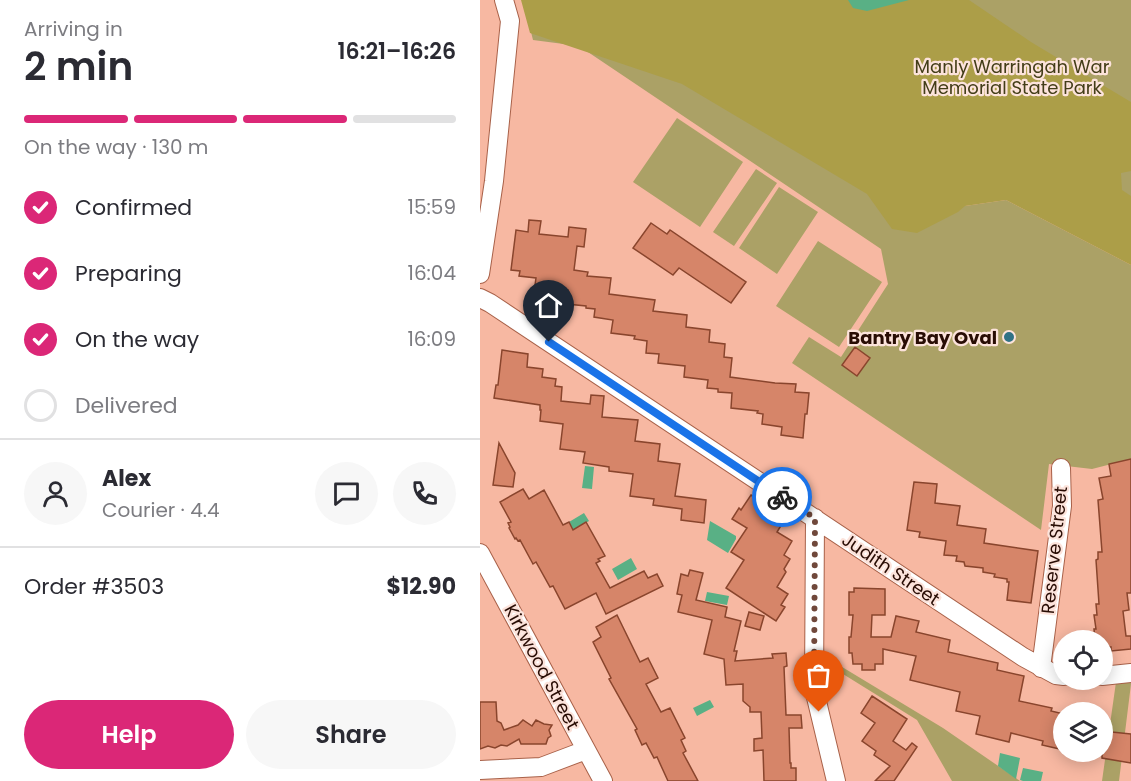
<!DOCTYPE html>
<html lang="en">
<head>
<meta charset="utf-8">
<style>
  :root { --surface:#fff; --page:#f7f7f7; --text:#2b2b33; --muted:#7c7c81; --line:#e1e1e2; --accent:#db2777 }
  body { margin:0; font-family:Poppins,sans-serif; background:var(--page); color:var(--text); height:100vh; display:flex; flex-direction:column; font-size:22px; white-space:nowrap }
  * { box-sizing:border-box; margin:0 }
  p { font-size:20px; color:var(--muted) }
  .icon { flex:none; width:33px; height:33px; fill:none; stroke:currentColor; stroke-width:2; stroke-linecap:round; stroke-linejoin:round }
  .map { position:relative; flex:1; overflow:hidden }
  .sheet { display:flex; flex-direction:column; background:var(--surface); width:480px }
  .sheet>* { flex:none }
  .fabs { position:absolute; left:573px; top:630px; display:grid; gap:12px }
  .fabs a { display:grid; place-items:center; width:60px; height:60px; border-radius:50%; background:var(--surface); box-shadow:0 3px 15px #0003; font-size:30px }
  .pin { position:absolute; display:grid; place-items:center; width:51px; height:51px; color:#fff; margin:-62px -26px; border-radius:50% 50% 50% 0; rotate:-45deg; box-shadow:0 0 6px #0007 }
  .pin .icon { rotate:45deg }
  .courier { position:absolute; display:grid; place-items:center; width:60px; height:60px; margin:-30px; border:4px solid #1a73e8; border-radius:50%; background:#fff; color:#222; box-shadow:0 2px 8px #0007 }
  .head em { font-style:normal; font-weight:600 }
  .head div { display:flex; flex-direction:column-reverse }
  .head { display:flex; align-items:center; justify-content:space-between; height:102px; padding:0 24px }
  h1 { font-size:39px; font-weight:600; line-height:45px }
  .bar { display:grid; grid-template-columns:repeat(4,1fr); gap:9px 6px; align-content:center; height:72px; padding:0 24px }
  .bar i { height:8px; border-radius:4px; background:var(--line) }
  .bar .selected { background:var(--accent) }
  .bar p { grid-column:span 4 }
  .line { display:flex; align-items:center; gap:15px; padding:0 24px; border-top:2px solid var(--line) }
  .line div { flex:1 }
  .round { display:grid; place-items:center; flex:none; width:63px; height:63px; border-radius:32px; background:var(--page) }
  ol { padding:0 24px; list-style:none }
  li { display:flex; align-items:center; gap:18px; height:66px }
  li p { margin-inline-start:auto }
  li .icon { padding:6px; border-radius:50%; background:var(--accent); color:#fff; stroke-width:4 }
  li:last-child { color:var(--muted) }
  li i { width:33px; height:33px; border:3px solid var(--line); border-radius:50% }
  .button { display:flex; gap:12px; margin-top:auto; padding:12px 24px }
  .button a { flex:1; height:69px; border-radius:36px; background:var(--accent); color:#fff; font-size:24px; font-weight:600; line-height:69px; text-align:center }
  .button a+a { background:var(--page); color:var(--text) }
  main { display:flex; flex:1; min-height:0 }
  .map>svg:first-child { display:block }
  .green { fill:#aba166 }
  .forest { fill:#ac9e48 }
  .water { fill:#59b085 }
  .building { fill:#d68569; stroke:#89452d; stroke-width:1.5 }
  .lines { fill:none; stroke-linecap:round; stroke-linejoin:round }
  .minor-casing { stroke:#a86149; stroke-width:20 }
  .minor { stroke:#fff; stroke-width:18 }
  .done { stroke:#70483b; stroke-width:6; stroke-dasharray:0 10.8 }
  .route { stroke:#1a73e8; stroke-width:8 }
  .poi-dot { fill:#317285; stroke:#fce3db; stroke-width:2 }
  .labels { text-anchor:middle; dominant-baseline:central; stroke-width:4.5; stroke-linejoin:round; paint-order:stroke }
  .park-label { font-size:18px; fill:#433d18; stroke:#fce3db }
  .poi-label { font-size:18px; font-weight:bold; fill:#280c04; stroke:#fce3db; text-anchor:end }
  .street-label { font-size:18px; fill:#280c04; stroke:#fce3db }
</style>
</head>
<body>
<main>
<section class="sheet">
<div class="head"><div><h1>2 min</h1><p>Arriving in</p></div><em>16:21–16:26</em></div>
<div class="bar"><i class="selected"></i><i class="selected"></i><i class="selected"></i><i></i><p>On the way · 130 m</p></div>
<ol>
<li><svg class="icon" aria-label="check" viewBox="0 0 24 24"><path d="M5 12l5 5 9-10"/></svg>Confirmed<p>15:59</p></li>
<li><svg class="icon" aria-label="check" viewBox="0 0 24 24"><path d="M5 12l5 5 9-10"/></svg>Preparing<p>16:04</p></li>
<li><svg class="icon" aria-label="check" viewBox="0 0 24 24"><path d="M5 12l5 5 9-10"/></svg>On the way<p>16:09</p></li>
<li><i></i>Delivered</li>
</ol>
<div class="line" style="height:108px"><a class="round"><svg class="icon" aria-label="person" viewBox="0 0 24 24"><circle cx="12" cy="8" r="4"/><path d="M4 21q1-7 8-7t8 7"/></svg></a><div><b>Alex</b><p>Courier · 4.4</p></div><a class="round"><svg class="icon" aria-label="chat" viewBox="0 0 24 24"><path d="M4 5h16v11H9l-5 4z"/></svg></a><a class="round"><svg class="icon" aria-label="phone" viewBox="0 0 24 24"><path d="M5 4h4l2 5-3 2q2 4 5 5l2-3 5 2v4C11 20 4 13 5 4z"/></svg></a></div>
<div class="line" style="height:78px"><div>Order #3503</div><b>$12.90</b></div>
<div class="button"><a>Help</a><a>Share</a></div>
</section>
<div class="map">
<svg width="651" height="781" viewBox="0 0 651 781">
  <rect width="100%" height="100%" fill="#f7b8a2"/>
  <path class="green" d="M 43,0 L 485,206 L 526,200 L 651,265 L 651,459 L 612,469 L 569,464 L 561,530 L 312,363 L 329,337 L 361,357 L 408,284 L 401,249 L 99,46 L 53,40 Z
    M 306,0 L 651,0 L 651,252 Z
    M 197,118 L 263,162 L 220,227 L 153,182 Z
    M 276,169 L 297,183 L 254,246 L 233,232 Z
    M 299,187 L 338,212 L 297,274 L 259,248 Z
    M 338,241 L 402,282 L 359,347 L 296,306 Z
    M 334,650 L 463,728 L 540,781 L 472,781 L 437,720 L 334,656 Z
    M 651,673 L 651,684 L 639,781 L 622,781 L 637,675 Z"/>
  <path class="forest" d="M 41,0 L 489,0 L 551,42 L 651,102 L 651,171 L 641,173 L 642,190 L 651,196 L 651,265 L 526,200 L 485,206 L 478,212 L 437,233 L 412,229 L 387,194 L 202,84 L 50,33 Z"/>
  <path class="water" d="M 368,0 L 429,0 L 387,11 L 373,8 Z
    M 105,466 L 114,467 L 112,489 L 102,488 Z
    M 104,513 L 109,521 L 93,530 L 89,522 Z
    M 230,521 L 256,536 L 256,539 L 248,553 L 227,540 Z
    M 151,558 L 157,569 L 138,580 L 132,569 Z
    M 227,592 L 249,596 L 247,605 L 225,601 Z
    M 230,700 L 234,707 L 217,716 L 213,708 Z
    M 520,753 L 540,758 L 536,779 L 518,766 Z
    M 543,768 L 563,772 L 561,781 L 543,781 L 540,780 Z"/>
  <path class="building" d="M 49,220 L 61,221 L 59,234 L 88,237 L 89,227 L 106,229 L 104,247 L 97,246 L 94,270 L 108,272 L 107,276 L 131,278 L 129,294 L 175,300 L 173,311 L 207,315 L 206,327 L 230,330 L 229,342 L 245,344 L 244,357 L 252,358 L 250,377 L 295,383 L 316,384 L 315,392 L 329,393 L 327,414 L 325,414 L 323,438 L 301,435 L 302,427 L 282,424 L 283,414 L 277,413 L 278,411 L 251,408 L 252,393 L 238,392 L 238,389 L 227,388 L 228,380 L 204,377 L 205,366 L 178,363 L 179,354 L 166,353 L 167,341 L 154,339 L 155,336 L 131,333 L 133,320 L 114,317 L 115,309 L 106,308 L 106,306 L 87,304 L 88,290 L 55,285 L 56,278 L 39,276 L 40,271 L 31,270 L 36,230 L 48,232 Z
    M 171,223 L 187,234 L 190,230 L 266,282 L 251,303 L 199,268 L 193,275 L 153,248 Z
    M 375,347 L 390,358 L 377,376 L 362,365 Z
    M 22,350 L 48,354 L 47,367 L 63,369 L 62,377 L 76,379 L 75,386 L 82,387 L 81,401 L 110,404 L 111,395 L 124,396 L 122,417 L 158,420 L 155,441 L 180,444 L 178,461 L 200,464 L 195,496 L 226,500 L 224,523 L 201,520 L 202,509 L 173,505 L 174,499 L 150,496 L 153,474 L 129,471 L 129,467 L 103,463 L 105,452 L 80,449 L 83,424 L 60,421 L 61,410 L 60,410 L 60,405 L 14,398 L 16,385 L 18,385 Z
    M 19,443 L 35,473 L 33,487 L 13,485 Z
    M 651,459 L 651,593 L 647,593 L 649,610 L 643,611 L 646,636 L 651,636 L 651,649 L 631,651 L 631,647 L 622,647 L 622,640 L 615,640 L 614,629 L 616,629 L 614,615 L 617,615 L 616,604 L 619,604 L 616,560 L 618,559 L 618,552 L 622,552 L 618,500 L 623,499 L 619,478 L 631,476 L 629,464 Z
    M 434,482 L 457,484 L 455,503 L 480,506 L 477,525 L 506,529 L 504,543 L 558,551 L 551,603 L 527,600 L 529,582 L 527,582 L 527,579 L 514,577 L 515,574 L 503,572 L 503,568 L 485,566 L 484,562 L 476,561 L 477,556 L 464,555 L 466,541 L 439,537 L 440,532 L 427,530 Z
    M 43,489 L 49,499 L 64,490 L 83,525 L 89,522 L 93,530 L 106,522 L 125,556 L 118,559 L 120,561 L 116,563 L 130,588 L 164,571 L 168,578 L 177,574 L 183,586 L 126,614 L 116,593 L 85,609 L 73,586 L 70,587 L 56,562 L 53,564 L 40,540 L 38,541 L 36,538 L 35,539 L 29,528 L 30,527 L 28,523 L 31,522 L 20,502 Z
    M 271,495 L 282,502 L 280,504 L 305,519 L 297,532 L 312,541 L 304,555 L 310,559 L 304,569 L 306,572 L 297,587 L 308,594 L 301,605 L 305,607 L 296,621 L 246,588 L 264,560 L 251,552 L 267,528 L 252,519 L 259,508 L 261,510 Z
    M 210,570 L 223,573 L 216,600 L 247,607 L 245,617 L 261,621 L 254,651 L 257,651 L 255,661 L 293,658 L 292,654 L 306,653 L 307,666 L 304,667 L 306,715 L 321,715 L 322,728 L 309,728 L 310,763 L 311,763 L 311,768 L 316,768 L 316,781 L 284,781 L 283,750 L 274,751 L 274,739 L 282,738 L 281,712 L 270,712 L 270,707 L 263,701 L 263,684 L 246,685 L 244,659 L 224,654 L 232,620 L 198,612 L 202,595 L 197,594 L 201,574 L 208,576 Z
    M 374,588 L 405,589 L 405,615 L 392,615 L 391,637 L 411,637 L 416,616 L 439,621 L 436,632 L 470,640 L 468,652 L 518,663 L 517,670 L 544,676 L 539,701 L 572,708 L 571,711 L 584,714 L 584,750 L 562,745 L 563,741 L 531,733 L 529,742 L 496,734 L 500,716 L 476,711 L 480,692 L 430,680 L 436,656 L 403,649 L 403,664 L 395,664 L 395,670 L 382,670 L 382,664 L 373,664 L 372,653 L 369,653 L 369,637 L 371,637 L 373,615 L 369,615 L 369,592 L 374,592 Z
    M 269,612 L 284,616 L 280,630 L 265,626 Z
    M 137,615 L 160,662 L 168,658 L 178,678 L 166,684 L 181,712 L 190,708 L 205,738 L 201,740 L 206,751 L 203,753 L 218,781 L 188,781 L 177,757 L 174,758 L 166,743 L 162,745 L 155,730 L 157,729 L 129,679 L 131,678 L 113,642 L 121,637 L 116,627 Z
    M 392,696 L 427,719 L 413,741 L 426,750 L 432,743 L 437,747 L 414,781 L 395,781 L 410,766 L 394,755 L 396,751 L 382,741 L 395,723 L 381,713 Z
    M 0,702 L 16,702 L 17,721 L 21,723 L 24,730 L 38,725 L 43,720 L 52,726 L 56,720 L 64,724 L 72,725 L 69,730 L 71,736 L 68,738 L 66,744 L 41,744 L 39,739 L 27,746 L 21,745 L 15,748 L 8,746 L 0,749 Z
    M 622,731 L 651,734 L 651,763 L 622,758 Z"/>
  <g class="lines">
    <g class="minor-casing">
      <path id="minor" d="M 0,274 L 14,181 L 30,21 L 24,0
        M 0,298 L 10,303 L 543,657 L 576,675 L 584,676
        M 335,518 L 334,689 L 356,781
        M 0,553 L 123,781
        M 561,668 L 582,506 L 581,468
        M 622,676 L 651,673
        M 0,770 L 61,767 L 106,750"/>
    </g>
    <use href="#minor" class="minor"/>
  </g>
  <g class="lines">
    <path class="done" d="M 302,497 L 335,518 L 334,689 L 339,712"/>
    <path class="route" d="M 69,342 L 302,497"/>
  </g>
  <circle class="poi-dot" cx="529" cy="337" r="6"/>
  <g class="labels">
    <g class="park-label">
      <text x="532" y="66">Manly Warringah War<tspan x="532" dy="21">Memorial State Park</tspan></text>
    </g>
    <g class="poi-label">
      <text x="517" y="337">Bantry Bay Oval</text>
    </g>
    <g class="street-label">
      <text transform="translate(574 550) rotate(-84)">Reserve Street</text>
      <text transform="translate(411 569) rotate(34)">Judith Street</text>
      <text transform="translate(62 667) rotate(62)">Kirkwood Street</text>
    </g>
  </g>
</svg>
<div class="fabs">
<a><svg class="icon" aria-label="locate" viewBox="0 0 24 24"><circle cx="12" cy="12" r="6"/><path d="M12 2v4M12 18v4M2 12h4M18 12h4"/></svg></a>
<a><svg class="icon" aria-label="layers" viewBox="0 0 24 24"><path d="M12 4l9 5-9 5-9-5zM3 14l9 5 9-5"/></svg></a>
</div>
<div class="pin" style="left:339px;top:712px;background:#ea580c"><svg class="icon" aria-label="bag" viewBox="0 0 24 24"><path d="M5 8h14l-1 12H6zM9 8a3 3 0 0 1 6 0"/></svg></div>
<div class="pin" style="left:69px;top:342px;background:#1f2937"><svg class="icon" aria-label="home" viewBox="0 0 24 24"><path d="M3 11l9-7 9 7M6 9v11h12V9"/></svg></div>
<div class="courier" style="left:302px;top:497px"><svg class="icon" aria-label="bike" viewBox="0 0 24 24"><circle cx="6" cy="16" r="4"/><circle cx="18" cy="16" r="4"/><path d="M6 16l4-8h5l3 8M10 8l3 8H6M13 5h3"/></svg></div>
</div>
</main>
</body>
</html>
